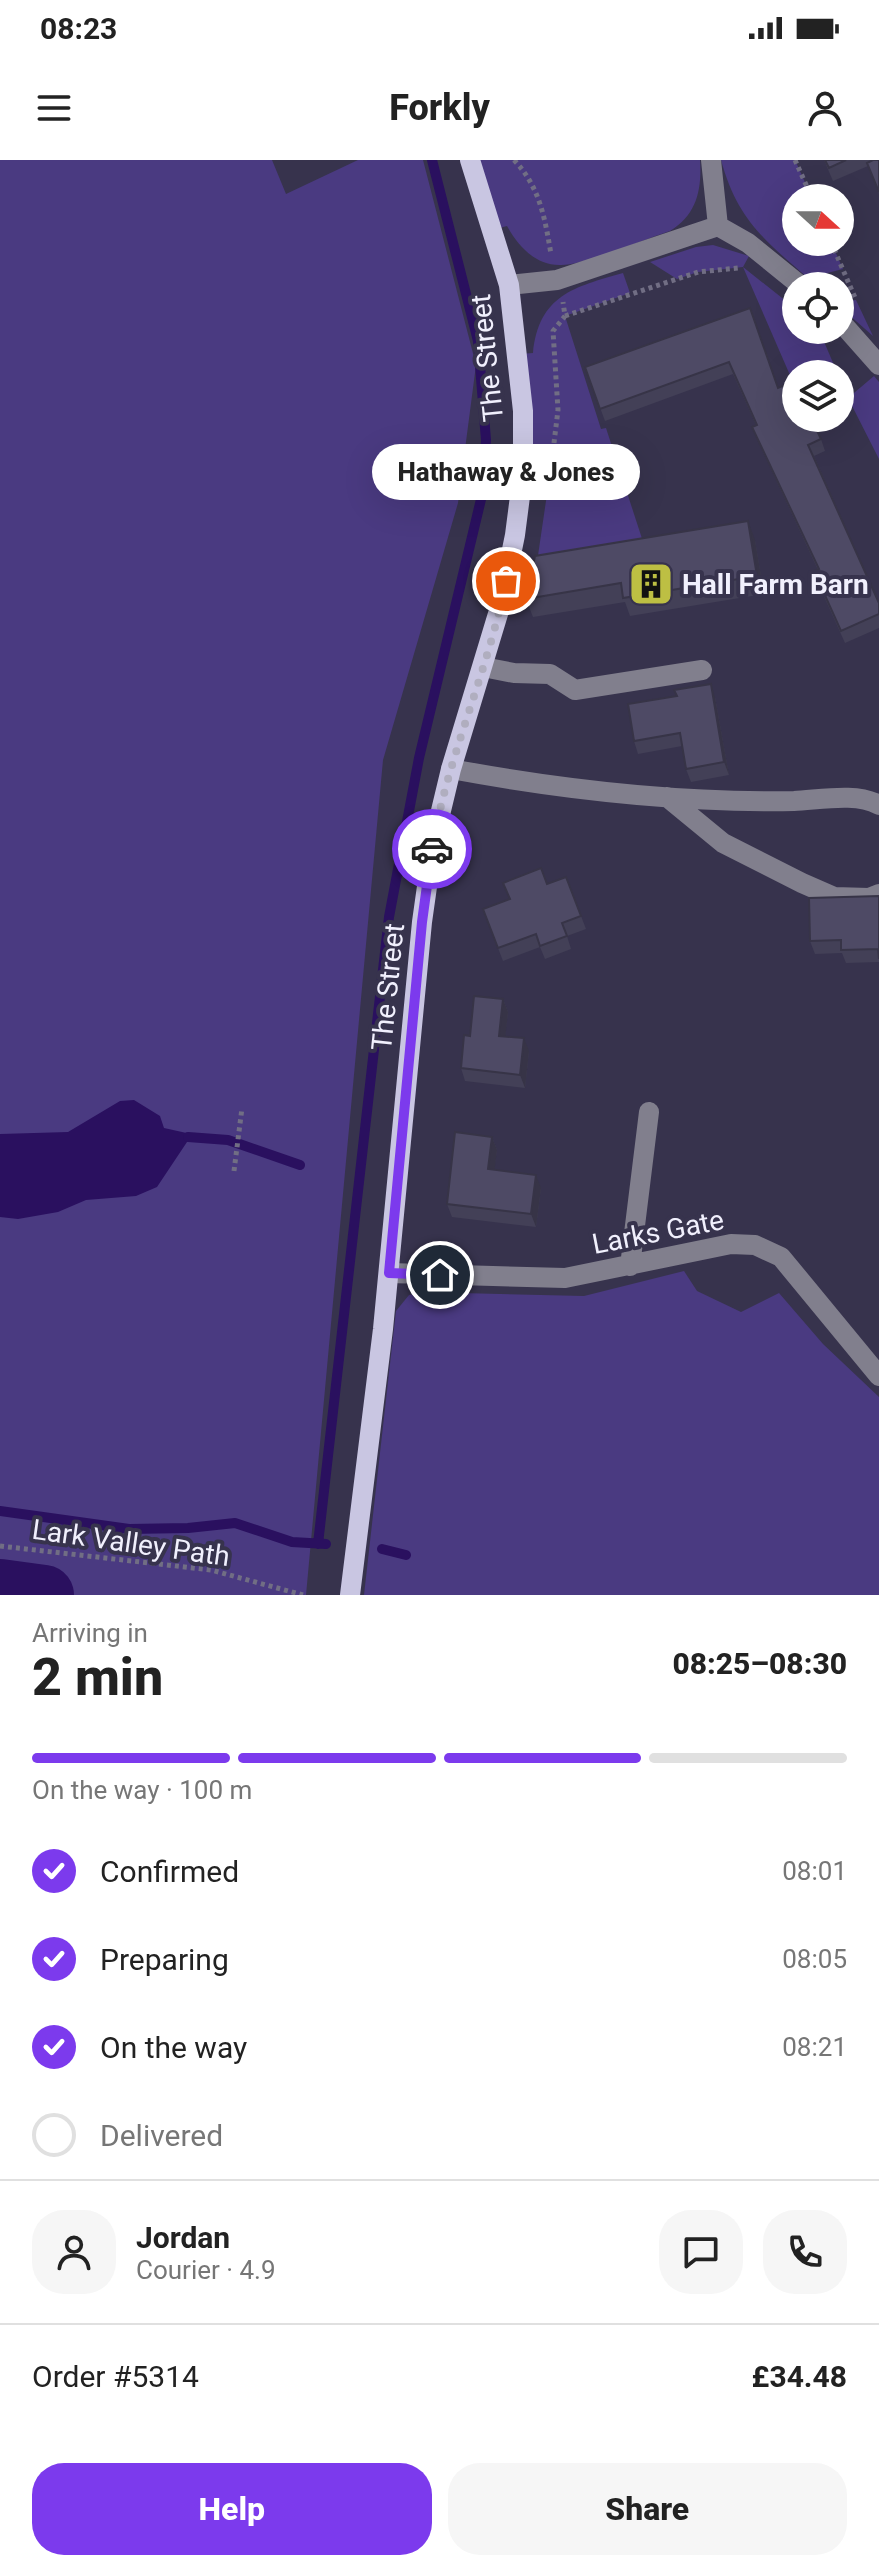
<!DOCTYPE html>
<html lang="en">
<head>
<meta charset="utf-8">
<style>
  :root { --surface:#fff; --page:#f6f6f6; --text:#222; --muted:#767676; --line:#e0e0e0; --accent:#7c3aed }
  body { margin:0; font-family:Roboto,sans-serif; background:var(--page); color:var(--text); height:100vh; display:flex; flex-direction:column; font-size:30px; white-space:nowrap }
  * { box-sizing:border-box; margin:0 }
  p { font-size:26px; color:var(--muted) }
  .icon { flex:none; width:44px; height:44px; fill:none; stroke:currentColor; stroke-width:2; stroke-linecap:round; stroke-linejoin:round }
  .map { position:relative; height:1435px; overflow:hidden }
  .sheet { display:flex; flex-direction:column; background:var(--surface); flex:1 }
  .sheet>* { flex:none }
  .needle { width:52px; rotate:111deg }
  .buttons { position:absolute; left:782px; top:24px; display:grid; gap:16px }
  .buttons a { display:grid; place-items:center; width:72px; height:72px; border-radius:50%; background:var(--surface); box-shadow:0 8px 32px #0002; font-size:40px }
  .pin { position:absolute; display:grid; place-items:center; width:68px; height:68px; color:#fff; margin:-34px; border:4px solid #fff; border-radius:50%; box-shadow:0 2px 8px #0007 }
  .courier { position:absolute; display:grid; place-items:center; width:80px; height:80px; margin:-40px; border:6px solid #7c3aed; border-radius:50%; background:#fff; color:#222; box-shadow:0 2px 10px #0007 }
  .bubble { position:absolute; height:56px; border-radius:28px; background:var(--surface); box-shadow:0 8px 32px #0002; font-size:26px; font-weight:800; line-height:56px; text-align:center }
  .summary em { font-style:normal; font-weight:800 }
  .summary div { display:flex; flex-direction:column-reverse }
  .summary { display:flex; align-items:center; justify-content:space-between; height:136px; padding:0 32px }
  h1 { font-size:52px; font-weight:800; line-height:60px }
  .bar { display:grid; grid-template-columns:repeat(4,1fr); gap:12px 8px; align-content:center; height:96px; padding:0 32px }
  .bar i { height:10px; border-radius:6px; background:var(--line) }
  .bar .current { background:var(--accent) }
  .bar p { grid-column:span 4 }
  .line { display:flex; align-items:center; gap:20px; padding:0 32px; border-top:2px solid var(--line) }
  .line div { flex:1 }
  .round { display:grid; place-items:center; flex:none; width:84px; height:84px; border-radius:32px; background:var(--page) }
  ol { padding:0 32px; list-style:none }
  li { display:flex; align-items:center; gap:24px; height:88px }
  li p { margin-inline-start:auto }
  li .icon { padding:8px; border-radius:50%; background:var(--accent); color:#fff; stroke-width:4 }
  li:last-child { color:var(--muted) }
  li i { width:44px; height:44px; border:4px solid var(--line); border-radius:50% }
  .button { display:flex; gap:16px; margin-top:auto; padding:16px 32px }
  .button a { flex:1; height:92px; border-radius:32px; background:var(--accent); color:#fff; font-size:32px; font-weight:800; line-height:92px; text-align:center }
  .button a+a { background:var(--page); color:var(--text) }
  .status { display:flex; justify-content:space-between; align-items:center; height:56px; padding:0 40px; background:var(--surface); direction:ltr }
  .status svg { height:22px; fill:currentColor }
  header { display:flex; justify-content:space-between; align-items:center; height:104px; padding:0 32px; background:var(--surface); font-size:36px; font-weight:800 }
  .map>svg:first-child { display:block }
  .green { fill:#4a3a81 }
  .water { fill:#2a105f }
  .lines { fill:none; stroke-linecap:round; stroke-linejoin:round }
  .stream { stroke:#2a105f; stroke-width:10 }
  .river { stroke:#2a105f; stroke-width:60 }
  .path { stroke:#716e84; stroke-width:5; stroke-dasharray:4 4; stroke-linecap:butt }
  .minor { stroke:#817f8d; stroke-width:20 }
  .major { stroke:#c9c6e2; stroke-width:20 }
  .wall { fill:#434057 }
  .shaded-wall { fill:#373447 }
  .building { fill:#4e4a65; stroke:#373447; stroke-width:2 }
  .done { stroke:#b0aebf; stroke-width:8; stroke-dasharray:0 14.4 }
  .route { stroke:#7c3aed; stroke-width:10 }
  .labels { text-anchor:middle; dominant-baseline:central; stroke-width:8; stroke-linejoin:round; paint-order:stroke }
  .street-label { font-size:28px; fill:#f1f0fd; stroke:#37334d }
  .poi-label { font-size:28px; font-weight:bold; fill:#f1f0fd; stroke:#37334d; text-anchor:start }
</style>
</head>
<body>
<div class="status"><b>08:23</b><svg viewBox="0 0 49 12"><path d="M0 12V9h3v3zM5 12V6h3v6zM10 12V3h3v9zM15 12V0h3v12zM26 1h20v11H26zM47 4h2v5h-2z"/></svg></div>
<header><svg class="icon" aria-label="menu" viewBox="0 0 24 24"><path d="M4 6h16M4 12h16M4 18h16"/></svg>Forkly<svg class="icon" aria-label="person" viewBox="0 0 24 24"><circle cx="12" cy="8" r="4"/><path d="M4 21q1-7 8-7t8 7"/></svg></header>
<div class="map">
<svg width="879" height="1435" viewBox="0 0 879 1435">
  <rect width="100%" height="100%" fill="#37334d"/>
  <path class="green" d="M 0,0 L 272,0 L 286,34 L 358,0 L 423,0 L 476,205 L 458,343 L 383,600 L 306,1435 L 0,1435 Z
    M 470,0 L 700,0 C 702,29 697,55 670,71 C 645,79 585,105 561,105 C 536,106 518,86 507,66 L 492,70 Z
    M 721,0 L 795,0 L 812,38 L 796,38 L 796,82 L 831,82 L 843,109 L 808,118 C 764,80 737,59 721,0 Z
    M 713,85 L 749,96 L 743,107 L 796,149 L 796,170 L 819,170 L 837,212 L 796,214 L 796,229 L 743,107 L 698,112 L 677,119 L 650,102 L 696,87 Z
    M 623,113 L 630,133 L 565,156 L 601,269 L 606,268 L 648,397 L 535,416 L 547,334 L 520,334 L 519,194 L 533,193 C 539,135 574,127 623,113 Z
    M 856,140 L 873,176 L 840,147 L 840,141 Z
    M 874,216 L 879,222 L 879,299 L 848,238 Z
    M 684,1111 L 697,1131 L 741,1152 L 779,1133 L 823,1184 L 879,1237 L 879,1435 L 364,1435 L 396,1151 L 409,1135 L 421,1132 L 584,1136 Z"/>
  <path class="water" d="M 134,940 L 160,956 L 164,968 L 200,976 L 189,979 L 157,1027 L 136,1036 L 86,1040 L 58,1052 L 18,1059 L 0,1057 L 0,974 L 68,972 L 120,941 Z"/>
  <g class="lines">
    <path class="stream" d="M 188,977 L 228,980 L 300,1005
      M 0,1351 L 129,1369 L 188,1368 L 235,1363 L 292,1382 L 326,1384
      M 318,1384 L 389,757 L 419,598 L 483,331 L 486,280 L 478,181 L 432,0
      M 382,1389 L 406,1395"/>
    <path class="river" d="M 0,1429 L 44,1435"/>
    <path class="path" d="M 514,0 C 540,27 545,59 551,94
      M 795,0 L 812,38
      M 831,82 L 856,140
      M 565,156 L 698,112 L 738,108
      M 553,291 L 558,250 L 553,171 L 565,156 L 563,142
      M 234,1011 L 242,948
      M 0,1386 L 211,1410 L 303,1435"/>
    <path class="minor" d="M 711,0 L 718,66 L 748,83 L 801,126
      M 509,125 L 557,120 L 718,66
      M 840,161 L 879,205
      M 483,507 L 514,513 L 550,514 L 575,530 L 702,510
      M 451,609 C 564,630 679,643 794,641 C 819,640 857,632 879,645
      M 667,637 L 723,683 L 802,723 L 834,737 L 869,738 L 879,734
      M 630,1106 L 649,952
      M 389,1113 L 565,1118 L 731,1084 L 755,1085 L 781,1097 L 879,1216"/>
    <path class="major" d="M 350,1435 L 383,1169 L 422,762 L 433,684 L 451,609 L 501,444 L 515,375 L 523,313 L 523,251 L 509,125 L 470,0"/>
  </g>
  <path class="wall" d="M 824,0 L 879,0 L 879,34 L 868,6 L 833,21 Z
    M 750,148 L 778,228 L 821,279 L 825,291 L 814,296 L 879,443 L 879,468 L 845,483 L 818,423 L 814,411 L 818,410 L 757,279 L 752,267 L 756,265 L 733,214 L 605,261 L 585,207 Z
    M 755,380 L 764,434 L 630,456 L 625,442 L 533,457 L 526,439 Z
    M 715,537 L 729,615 L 691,622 L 686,609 L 682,586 L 638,594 L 634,581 Z
    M 566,717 L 586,769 L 567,776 L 571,789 L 545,799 L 540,787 L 503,801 L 483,749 Z
    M 879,736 L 879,802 L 846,803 L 842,793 L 815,794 L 810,781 Z
    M 503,839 L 508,852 L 505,876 L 529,891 L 525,928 L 465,921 L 461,908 L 470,876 Z
    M 492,977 L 497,990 L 494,1010 L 541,1028 L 536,1067 L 452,1057 L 447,1044 Z"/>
  <path class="shaded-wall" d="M 748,361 L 755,380 L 764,434 L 757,416 Z
    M 711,524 L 715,537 L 729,615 L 724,602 Z
    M 503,839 L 508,852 L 504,889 L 499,876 Z
    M 524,878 L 529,891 L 525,928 L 520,915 Z
    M 492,977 L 497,990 L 493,1022 L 488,1009 Z
    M 536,1015 L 541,1028 L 536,1067 L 531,1054 Z"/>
  <path class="building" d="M 825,0 L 846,0 L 829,8 Z
    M 873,0 L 879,0 L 879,32 L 867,3 Z
    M 750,148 L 778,228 L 794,221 L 796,225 L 796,258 L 811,258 L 821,279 L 808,285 L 879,443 L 879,454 L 841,471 L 814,411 L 819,409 L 752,267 L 757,265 L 729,202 L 600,249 L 585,207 Z
    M 748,361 L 757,416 L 623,438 L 621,423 L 526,439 L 535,396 Z
    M 711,524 L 724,602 L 686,609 L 680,573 L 634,581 L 628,544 L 677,536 L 674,530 Z
    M 541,708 L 547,724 L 566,717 L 581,756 L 562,763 L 567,776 L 540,786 L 536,774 L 498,788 L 483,749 L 510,739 L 503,723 Z
    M 879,736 L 879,799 L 878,789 L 841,790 L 841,780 L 810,781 L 809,738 Z
    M 474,836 L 503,839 L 499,876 L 524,878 L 520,915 L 461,908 L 464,875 L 470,876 Z
    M 455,972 L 492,977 L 488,1009 L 536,1015 L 531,1054 L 447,1044 Z"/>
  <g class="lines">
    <path class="done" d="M 432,689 C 447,598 488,512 506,421"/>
    <path class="route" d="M 432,689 L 422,762 L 389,1113 L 440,1115"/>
  </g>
  <defs>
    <g id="building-square" transform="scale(2.3)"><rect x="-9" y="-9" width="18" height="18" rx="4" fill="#bdbf43" stroke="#37334d"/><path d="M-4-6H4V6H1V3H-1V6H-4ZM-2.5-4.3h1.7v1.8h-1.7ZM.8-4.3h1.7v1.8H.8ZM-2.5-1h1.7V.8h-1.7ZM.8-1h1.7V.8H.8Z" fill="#111"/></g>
  </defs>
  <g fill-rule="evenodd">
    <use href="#building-square" x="651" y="424"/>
  </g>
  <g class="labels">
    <g class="street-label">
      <text transform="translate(487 198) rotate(-96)">The Street</text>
      <text transform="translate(388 827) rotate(-84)">The Street</text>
      <text transform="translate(658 1072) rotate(-11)">Larks Gate</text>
      <text transform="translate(131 1383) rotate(8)">Lark Valley Path</text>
    </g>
    <g class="poi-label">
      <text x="682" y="424">Hall Farm Barn</text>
    </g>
  </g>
</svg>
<div class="buttons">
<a><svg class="needle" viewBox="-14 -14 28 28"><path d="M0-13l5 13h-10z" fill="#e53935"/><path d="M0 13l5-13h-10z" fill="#767676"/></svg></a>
<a><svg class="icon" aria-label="locate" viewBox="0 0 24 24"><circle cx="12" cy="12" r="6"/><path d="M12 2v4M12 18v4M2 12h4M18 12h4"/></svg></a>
<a><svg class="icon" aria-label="layers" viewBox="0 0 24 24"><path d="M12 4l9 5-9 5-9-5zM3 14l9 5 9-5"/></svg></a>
</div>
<div class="pin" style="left:506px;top:421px;background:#ea580c"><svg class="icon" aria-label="bag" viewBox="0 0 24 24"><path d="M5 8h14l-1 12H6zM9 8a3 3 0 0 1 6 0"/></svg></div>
<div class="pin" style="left:440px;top:1115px;background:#1f2937"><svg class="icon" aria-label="home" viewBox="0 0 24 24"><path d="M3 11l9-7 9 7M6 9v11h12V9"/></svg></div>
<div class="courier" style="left:432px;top:689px"><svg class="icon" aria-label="car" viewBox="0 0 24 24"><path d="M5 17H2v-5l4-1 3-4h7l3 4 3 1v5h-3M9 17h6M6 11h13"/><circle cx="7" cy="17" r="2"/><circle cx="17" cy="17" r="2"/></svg></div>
<div class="bubble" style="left:372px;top:284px;width:268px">Hathaway &amp; Jones</div>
</div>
<section class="sheet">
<div class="summary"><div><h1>2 min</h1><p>Arriving in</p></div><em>08:25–08:30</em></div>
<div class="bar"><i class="current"></i><i class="current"></i><i class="current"></i><i></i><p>On the way · 100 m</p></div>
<ol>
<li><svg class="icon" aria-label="check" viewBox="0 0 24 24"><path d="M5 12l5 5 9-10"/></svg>Confirmed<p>08:01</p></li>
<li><svg class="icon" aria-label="check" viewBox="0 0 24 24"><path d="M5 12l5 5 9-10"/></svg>Preparing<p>08:05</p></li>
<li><svg class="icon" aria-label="check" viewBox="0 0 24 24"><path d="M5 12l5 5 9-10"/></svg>On the way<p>08:21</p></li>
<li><i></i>Delivered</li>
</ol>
<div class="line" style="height:144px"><a class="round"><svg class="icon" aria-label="person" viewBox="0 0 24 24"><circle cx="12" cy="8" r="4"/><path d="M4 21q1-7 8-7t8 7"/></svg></a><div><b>Jordan</b><p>Courier · 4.9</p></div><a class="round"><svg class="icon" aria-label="chat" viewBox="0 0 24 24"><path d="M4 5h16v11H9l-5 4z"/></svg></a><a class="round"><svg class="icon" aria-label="phone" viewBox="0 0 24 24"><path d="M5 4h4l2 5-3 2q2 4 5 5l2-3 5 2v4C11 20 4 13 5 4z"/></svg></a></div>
<div class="line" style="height:104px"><div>Order #5314</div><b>£34.48</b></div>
<div class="button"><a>Help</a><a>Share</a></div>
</section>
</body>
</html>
